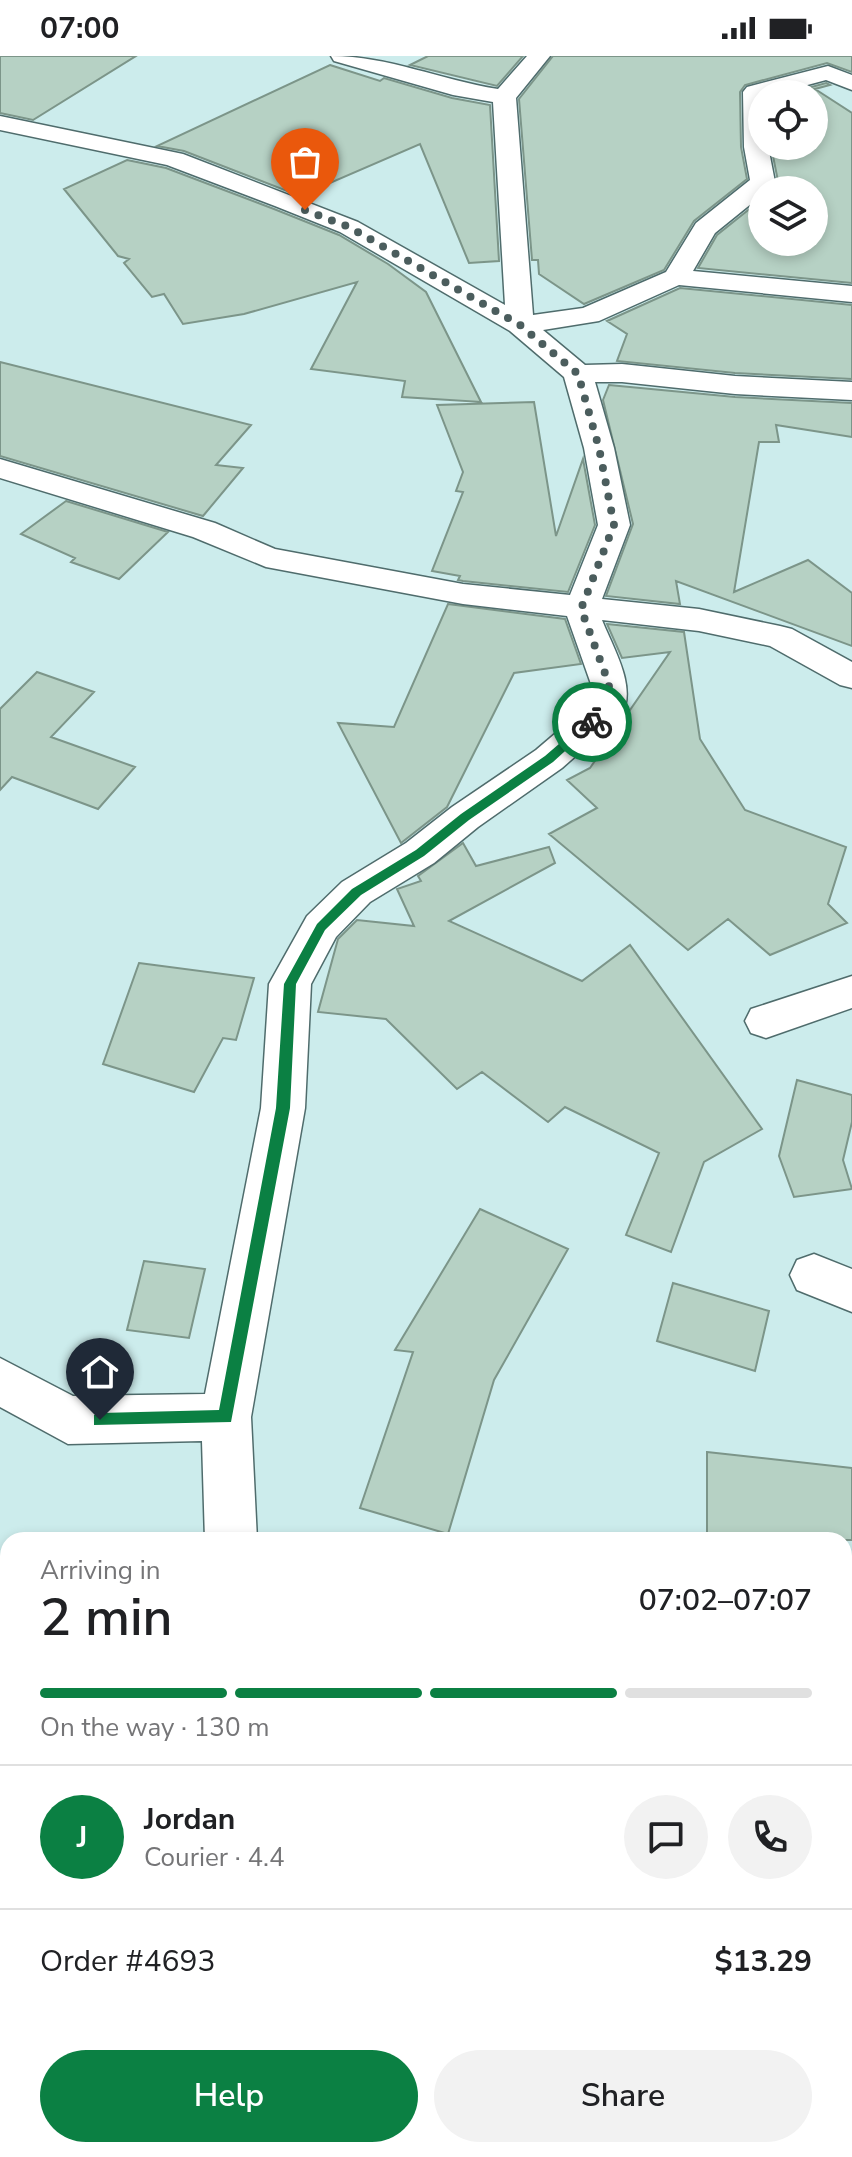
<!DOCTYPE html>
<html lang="en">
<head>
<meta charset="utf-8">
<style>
  :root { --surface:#fff; --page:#f2f2f2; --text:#202124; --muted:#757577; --line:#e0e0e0; --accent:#0b8043 }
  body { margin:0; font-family:"Nunito Sans",sans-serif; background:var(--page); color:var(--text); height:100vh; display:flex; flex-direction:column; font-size:30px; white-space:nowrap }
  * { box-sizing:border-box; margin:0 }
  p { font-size:26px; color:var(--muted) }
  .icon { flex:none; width:44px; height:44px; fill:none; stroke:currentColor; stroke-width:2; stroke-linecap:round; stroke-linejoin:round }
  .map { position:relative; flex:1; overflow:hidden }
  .sheet { position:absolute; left:0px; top:1476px; width:852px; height:626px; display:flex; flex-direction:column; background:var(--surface); border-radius:24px 24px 0 0; box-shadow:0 4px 12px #0003 }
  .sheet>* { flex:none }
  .controls { position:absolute; left:748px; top:24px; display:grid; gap:16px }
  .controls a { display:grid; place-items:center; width:80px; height:80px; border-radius:50%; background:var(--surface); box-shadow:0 4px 12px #0003; font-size:40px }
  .pin { position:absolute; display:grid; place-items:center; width:68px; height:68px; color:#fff; margin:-82px -34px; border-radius:50% 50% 50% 0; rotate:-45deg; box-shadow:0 0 8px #0007 }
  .pin .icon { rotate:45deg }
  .courier { position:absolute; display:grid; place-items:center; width:80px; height:80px; margin:-40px; border:6px solid #0b8043; border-radius:50%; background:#fff; color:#222; box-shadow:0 2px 10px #0007 }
  .head em { font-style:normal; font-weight:600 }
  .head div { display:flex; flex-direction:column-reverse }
  .head { display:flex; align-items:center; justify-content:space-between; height:136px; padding:0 40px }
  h1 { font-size:52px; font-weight:600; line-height:60px }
  .bar { display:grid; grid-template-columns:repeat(4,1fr); gap:12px 8px; align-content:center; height:96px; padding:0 40px }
  .bar i { height:10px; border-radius:6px; background:var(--line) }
  .bar .current { background:var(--accent) }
  .bar p { grid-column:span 4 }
  .line { display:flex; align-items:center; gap:20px; padding:0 40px; border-top:2px solid var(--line) }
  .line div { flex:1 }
  .round { display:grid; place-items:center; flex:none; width:84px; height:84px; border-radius:42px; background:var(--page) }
  .primary-button { display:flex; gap:16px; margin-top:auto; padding:16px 40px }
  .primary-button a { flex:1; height:92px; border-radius:48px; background:var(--accent); color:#fff; font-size:32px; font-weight:600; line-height:92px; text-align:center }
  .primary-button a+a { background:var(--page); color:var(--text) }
  .status { display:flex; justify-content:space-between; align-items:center; height:56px; padding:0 40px; background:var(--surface); direction:ltr }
  .status svg { height:22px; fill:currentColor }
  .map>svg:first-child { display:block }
  .building { fill:#b6d1c4; stroke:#7c9589; stroke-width:2 }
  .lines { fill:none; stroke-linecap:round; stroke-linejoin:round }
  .minor-casing { stroke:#4f6c6c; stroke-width:3 }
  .minor { fill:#fff; fill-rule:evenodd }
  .route { fill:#0b8043 }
  .done { stroke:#4b5d5d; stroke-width:8; stroke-dasharray:0 14.4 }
</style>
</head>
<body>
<div class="status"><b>07:00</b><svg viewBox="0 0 49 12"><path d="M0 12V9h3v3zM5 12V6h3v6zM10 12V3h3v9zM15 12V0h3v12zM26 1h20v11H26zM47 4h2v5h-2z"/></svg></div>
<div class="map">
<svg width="852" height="2101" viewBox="0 0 852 2101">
  <rect width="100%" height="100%" fill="#ccecec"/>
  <path class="building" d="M 0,0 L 136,0 L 33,64 L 0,57 Z
    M 428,0 L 523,0 L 497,30 L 410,9 Z
    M 553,0 L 852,0 L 852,16 L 827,7 L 745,29 L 740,36 L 741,91 L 747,123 L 694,165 L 664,214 L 584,248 L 539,218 L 538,204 L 532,204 L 519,43 Z
    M 330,9 L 380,25 L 384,22 L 452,42 L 490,49 L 499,205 L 469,207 L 420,88 L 300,140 L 184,95 L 157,90 Z
    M 826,27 L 830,29 L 815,33 L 852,57 L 852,227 L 698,212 L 717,179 L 762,143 L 762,186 L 814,186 L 814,134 L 772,134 L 778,125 L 771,90 L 814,90 L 814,38 L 786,38 Z
    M 127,104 L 166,112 L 274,153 L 339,179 L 388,208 L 426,236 L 481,346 L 402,341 L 405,325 L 311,313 L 357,226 L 244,258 L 183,268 L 164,238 L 152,241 L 124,207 L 129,203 L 118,200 L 64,133 Z
    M 680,232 L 852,249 L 852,323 L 735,317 L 617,305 L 627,278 L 607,265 Z
    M 0,306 L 251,369 L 216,409 L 243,412 L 203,460 L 0,400 Z
    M 609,329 L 735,341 L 852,347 L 852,381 L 776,369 L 779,386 L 759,386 L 734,536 L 808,504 L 852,537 L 852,590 L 676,525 L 680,548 L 606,540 L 633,468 L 603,344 Z
    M 534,346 L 556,480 L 583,403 L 595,469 L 568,536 L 463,525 L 458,524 L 460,520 L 432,515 L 463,436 L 456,435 L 463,416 L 437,349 Z
    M 66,445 L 168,476 L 119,523 L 71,506 L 75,502 L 21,478 Z
    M 448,548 L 565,563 L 581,608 L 514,617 L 447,751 L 401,787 L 338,667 L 394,671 Z
    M 607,568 L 684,576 L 700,683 L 745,754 L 846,791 L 828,848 L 847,867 L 770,899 L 728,863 L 688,894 L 549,778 L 597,752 L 567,724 L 590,712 L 670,596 L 622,602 Z
    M 37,616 L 94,636 L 51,681 L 135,711 L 98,753 L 12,721 L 0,734 L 0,653 Z
    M 463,787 L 476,810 L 549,791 L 555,807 L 449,865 L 582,925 L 630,889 L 762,1073 L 704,1106 L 671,1196 L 626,1179 L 659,1097 L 565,1051 L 548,1066 L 482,1016 L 457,1033 L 386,963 L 318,956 L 338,883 L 357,864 L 414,870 L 397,833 L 421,825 L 418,820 Z
    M 139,907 L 254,922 L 236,984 L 223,982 L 194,1036 L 103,1008 Z
    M 797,1024 L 852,1039 L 852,1066 L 843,1104 L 852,1133 L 794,1141 L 779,1100 Z
    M 480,1153 L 568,1193 L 494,1324 L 448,1478 L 360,1452 L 413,1296 L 395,1294 Z
    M 144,1205 L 205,1213 L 189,1282 L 127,1274 Z
    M 673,1227 L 769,1255 L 755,1315 L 657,1285 Z
    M 707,1396 L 852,1412 L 852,1484 L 707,1484 Z"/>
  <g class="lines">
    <g class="minor-casing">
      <path id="minor" d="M 331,0 C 389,0 440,24 498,33 L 527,0 L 550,0 L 516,42 L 533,259 L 583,252 L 666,216 L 696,167 L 750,124 L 744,91 L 743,36 L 747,31 L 828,10 L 852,19 L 852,34 L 826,24 L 774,38 L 762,38 L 762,90 L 768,90 L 775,126 L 768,134 L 762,134 L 762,139 L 715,177 L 693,215 L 852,230 L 852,246 L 679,229 L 599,265 L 543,274 L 585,309 L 622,308 L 735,320 L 852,326 L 852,344 L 735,338 L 622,326 L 595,326 L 614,392 L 630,469 L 602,543 L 699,553 L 780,570 L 792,573 L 852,606 L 852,632 L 840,629 L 770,590 L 699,575 L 602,564 C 613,592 638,632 621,660 L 562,712 L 478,771 L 434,807 L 370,846 L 336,881 L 311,928 L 305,1052 L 251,1361 L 257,1484 L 205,1484 L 202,1385 L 68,1388 L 0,1351 L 0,1302 L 73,1340 L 205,1338 L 261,1052 L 269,928 L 307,860 L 342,826 L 406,787 L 452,751 L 536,694 L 590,648 L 591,628 L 567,560 L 463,548 L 266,511 L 193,481 L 0,422 L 0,403 L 215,467 L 275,493 L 463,528 L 570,539 L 598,469 L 584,392 L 564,321 L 510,275 L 340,176 L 275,150 L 167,109 L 0,74 L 0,60 L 183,98 L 358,166 L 505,249 L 493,46 L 453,39 L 334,5 Z
        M 852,920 L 852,952 L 766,982 L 751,977 L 745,965 L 751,953 Z
        M 814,1198 L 852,1213 L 852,1256 L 797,1234 L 790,1219 L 797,1204 Z
        M 0,1612 L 8,1613 L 8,1669 L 0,1668 Z
        M 844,1639 L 852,1639 L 852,1695 L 844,1695 Z
        M 8,2046 L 8,2094 L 34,2094 L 32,2101 L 0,2101 L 0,2050 Z"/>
    </g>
    <use href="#minor" class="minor"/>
  </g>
  <path class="route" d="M 588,663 L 597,666 L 553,706 L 469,764 L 424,800 L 361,839 L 325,874 L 296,928 L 290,1052 L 231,1366 L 94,1369 L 94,1359 L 100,1357 L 219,1354 L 276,1052 L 284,928 L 317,868 L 352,833 L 416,794 L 461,758 L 545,700 Z"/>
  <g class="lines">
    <path class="done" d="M 305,154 L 349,171 L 520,269 L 578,318 L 599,392 L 614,469 L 581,553 L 609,628 L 608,652 L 592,666"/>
  </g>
</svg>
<div class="controls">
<a><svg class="icon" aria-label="locate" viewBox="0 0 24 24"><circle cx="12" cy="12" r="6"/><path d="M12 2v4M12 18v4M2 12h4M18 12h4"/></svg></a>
<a><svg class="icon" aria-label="layers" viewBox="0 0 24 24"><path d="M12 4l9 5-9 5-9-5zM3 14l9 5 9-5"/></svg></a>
</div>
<div class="pin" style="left:305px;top:154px;background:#ea580c"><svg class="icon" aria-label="bag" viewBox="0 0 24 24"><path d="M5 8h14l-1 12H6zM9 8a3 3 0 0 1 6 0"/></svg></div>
<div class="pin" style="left:100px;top:1364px;background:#1f2937"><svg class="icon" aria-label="home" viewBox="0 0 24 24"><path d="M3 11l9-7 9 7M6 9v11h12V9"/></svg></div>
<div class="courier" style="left:592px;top:666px"><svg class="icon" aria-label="bike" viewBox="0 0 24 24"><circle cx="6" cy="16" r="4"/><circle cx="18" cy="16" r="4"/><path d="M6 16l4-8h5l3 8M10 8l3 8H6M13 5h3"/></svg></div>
<section class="sheet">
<div class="head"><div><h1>2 min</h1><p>Arriving in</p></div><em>07:02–07:07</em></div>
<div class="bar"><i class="current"></i><i class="current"></i><i class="current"></i><i></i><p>On the way · 130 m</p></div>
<div class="line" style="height:144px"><b class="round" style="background:var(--accent);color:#fff">J</b><div><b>Jordan</b><p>Courier · 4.4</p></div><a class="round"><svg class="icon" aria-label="chat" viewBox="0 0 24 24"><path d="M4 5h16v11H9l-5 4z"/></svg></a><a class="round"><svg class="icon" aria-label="phone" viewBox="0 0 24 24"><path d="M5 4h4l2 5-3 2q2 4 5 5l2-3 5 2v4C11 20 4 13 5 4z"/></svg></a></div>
<div class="line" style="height:104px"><div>Order #4693</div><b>$13.29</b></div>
<div class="primary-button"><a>Help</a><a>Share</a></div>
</section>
</div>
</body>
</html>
